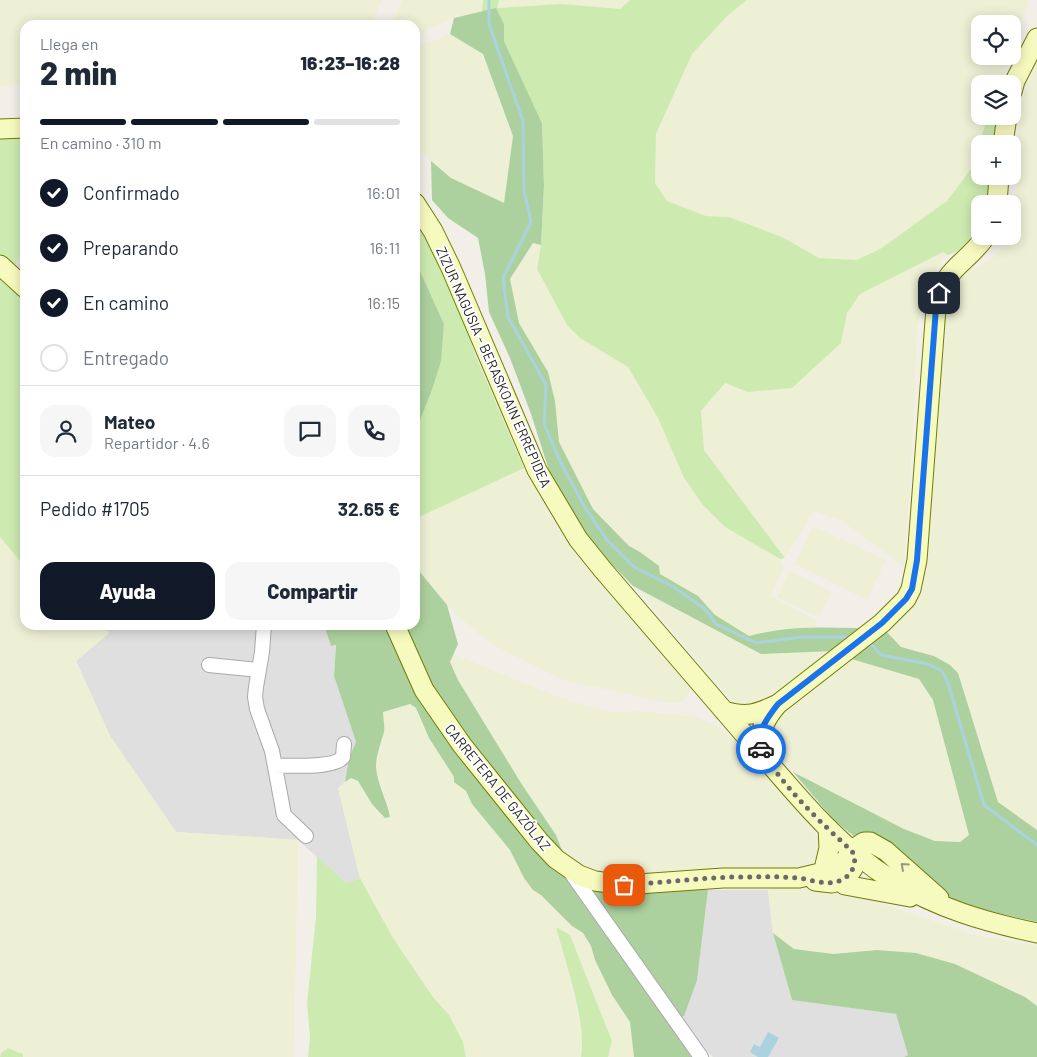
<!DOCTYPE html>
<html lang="es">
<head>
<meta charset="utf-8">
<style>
  :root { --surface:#fff; --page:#f6f6f7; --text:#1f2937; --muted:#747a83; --line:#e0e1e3; --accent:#111827 }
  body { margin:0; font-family:Barlow,sans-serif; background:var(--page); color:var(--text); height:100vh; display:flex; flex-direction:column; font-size:19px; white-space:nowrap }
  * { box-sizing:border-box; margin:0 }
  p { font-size:16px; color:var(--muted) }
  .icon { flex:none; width:28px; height:28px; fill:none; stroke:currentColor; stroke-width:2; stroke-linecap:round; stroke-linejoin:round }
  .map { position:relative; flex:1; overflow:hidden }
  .sheet { position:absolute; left:20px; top:20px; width:400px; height:610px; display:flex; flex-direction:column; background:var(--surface); border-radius:15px; box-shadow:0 2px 12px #0003 }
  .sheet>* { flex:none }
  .fabs { position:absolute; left:971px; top:15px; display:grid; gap:10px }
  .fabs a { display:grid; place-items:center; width:50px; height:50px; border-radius:10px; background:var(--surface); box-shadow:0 2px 12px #0003; font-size:25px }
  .pin { position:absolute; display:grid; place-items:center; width:42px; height:42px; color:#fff; margin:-21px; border-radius:10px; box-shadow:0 2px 8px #0006 }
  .courier { position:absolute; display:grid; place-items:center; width:50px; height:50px; margin:-25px; border:4px solid #1a73e8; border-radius:50%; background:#fff; color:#222; box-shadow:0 1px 6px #0007 }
  .head em { font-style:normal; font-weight:800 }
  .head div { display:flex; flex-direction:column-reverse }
  .head { display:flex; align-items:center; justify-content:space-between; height:85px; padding:0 20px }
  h1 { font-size:32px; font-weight:800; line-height:38px }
  .bar { display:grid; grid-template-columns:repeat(4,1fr); gap:8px 5px; align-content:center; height:60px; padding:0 20px }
  .bar i { height:6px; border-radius:4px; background:var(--line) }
  .bar .selected { background:var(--accent) }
  .bar p { grid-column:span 4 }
  .line { display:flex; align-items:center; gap:12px; padding:0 20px; border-top:1px solid var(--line) }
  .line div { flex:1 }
  .round { display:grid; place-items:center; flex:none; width:52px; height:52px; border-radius:15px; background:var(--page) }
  ol { padding:0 20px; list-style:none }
  li { display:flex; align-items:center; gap:15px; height:55px }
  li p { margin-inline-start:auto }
  li .icon { padding:5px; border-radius:50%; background:var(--accent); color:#fff; stroke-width:4 }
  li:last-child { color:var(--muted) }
  li i { width:28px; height:28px; border:2px solid var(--line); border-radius:50% }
  .primary-button { display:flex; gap:10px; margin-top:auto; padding:10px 20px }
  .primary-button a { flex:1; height:58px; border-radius:15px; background:var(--accent); color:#fff; font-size:20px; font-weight:800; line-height:58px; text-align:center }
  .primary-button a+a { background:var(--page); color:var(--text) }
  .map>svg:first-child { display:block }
  .residential { fill:#e0dfdf }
  .farmland { fill:#eef0d5 }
  .grass { fill:#cdebb0 }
  .forest { fill:#add19e }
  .water { fill:#aad3df }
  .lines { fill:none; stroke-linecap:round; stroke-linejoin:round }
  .stream { stroke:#aad3df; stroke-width:3 }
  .street-casing { stroke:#a9a9a9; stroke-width:16 }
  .secondary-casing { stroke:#707d05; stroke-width:21 }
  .street { stroke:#fff; stroke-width:14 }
  .secondary { stroke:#f7fabf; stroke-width:19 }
  .oneway { stroke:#979978 }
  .done { stroke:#6b6a68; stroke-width:5; stroke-dasharray:0 9 }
  .route { stroke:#1a73e8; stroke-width:6 }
  .labels { text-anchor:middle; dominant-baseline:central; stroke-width:4; stroke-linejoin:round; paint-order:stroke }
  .street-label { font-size:14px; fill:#222; stroke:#fff }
</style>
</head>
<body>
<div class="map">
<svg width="1037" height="1057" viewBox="0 0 1037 1057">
  <rect width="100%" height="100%" fill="#f2efe9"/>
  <path class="residential" d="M 25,244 L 25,299 L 9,283 Z
    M 103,625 L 324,625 L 331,646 L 336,645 L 334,676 L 356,742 L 349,758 L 345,782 L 338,788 L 360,878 L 346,883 L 298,840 L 176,832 L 110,736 L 76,661 L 109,633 Z
    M 708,890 L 768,890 L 773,933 L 792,999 L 896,1014 L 908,1055 L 904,1057 L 713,1057 L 707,1051 L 700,1050 L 677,1017 L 697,980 Z"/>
  <path class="farmland" d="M 0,0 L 382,0 L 371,25 L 25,25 L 25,82 L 0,87 Z
    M 402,0 L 483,0 L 482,11 L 454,18 L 415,35 L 415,25 L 391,25 Z
    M 499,0 L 630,0 L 620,10 L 561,4 L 496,8 Z
    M 747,0 L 1029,0 L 1013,46 L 1012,24 L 980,24 L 980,56 L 1009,56 L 999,84 L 980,84 L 980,116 L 988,116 L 971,169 L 948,201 L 880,249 L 857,260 L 819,258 L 784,238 L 729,217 L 706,216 L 667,201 L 655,183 L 656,135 L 692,54 L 727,16 Z
    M 450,34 L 483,54 L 513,136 L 504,204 L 451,178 L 415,147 L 415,48 Z
    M 1037,54 L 1037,830 L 998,802 L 958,673 L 920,651 L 901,647 L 884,629 L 895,622 L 923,590 L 943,330 L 952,289 L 967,271 L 987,262 L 1014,236 L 1020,107 Z
    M 533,243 L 541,245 L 537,269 L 580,338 L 628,367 L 658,418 L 684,478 L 703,505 L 725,527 L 780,559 L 784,567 L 771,596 L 816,620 L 817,627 L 771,630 L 749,636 L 715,615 L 698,596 L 660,574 L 640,552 L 629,546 L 593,509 L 559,442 L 555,401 L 548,372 L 519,323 L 510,279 Z
    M 943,252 L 948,255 L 927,281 L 917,328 L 913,432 L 904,567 L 842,521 L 814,511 L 785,558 L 704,450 L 701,411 L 725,383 L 748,392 L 841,343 L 847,313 L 860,294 Z
    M 524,468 L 554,520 L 693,688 L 682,702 L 669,703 L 563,680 L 502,650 L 477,633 L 447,605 L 415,566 L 415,519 Z
    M 813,526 L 886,560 L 867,600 L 795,564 Z
    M 0,537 L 25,567 L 25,625 L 103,625 L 109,633 L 76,661 L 110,736 L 176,832 L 298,840 L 294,1057 L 23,1057 L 23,1054 L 1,1053 L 0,1056 Z
    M 789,571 L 831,592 L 819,617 L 777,597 Z
    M 636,588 L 761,654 L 834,651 L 782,692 L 754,706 L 733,703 Z
    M 453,654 L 561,698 L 611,712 L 639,711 L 697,717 L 720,728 L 742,747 L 805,820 L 821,842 L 820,853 L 814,862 L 798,868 L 615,877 L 584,870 L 565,858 L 556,835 L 521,783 L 458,680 L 449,662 Z
    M 848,658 L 919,679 L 933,699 L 969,835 L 960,843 L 935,841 L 904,829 L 828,791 L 793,772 L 770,747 L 768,732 L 776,718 Z
    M 411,704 L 416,709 L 429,738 L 454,777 L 454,782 L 466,791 L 472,804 L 510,850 L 524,878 L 533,890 L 541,895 L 572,926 L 583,933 L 591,946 L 595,960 L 612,995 L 630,1022 L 634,1057 L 608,1057 L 612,1041 L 570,935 L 556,927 L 580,1021 L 582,1051 L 581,1057 L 466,1057 L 463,1042 L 449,1015 L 433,997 L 393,938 L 360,878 L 338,788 L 351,778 L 358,781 L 372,804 L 389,807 L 378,781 L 376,766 L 379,744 L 384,730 L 383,723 L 383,712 Z
    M 789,887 L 850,893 L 975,935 L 1037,945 L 1037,1006 L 1025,997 L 877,950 L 833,954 L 794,949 L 773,933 L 768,890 Z"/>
  <path class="grass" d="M 483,0 L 499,0 L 497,8 L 561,4 L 620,9 L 630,0 L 747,0 L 727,16 L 692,54 L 656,134 L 655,183 L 667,201 L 706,216 L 729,217 L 784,238 L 819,258 L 857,260 L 880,249 L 947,201 L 971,169 L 988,116 L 999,116 L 996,144 L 980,144 L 980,176 L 991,176 L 987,204 L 980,204 L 980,227 L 970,245 L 948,255 L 943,252 L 860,294 L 847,313 L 841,343 L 792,388 L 748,392 L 725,383 L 701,411 L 704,450 L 785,558 L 780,559 L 725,527 L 703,505 L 684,478 L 658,418 L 628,367 L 580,338 L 567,325 L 537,269 L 541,245 L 544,186 L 542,123 L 504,41 L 504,24 L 482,11 Z
    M 25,135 L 25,244 L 15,267 L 0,254 L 0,137 Z
    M 415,219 L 452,290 L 475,354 L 524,468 L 415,519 L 415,433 L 432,390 L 444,324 L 415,260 Z
    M 0,275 L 25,299 L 25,567 L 0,537 Z
    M 317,856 L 346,883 L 360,878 L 393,938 L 433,997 L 449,1015 L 463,1042 L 466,1057 L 308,1057 L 310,1037 L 307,1003 L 316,917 Z
    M 556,927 L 570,935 L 612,1041 L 608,1057 L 581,1057 C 587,1022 565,962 556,927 Z
    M 8,1048 L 23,1054 L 23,1057 L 0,1057 L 1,1053 Z"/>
  <path class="forest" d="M 496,8 L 504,24 L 504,41 L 542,123 L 544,186 L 541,245 L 533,243 L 510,279 L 519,323 L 548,372 L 555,401 L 559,442 L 593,509 L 629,546 L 640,552 L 659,566 L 660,574 L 698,596 L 715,615 L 749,636 C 793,624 838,628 884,629 L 901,647 L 934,656 L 950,665 L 958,673 L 998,802 L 1037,830 L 1037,922 L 972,907 L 946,896 L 856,838 L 833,819 L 793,772 L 904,829 L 935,841 L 960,842 L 969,835 L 933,700 L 919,679 L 848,658 L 834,651 L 761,654 L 633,586 L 593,545 L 553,483 L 531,414 L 510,358 L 489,312 L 485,274 L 478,238 L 448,218 L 432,200 L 431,161 L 451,178 L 504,203 L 513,136 L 483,54 L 450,34 L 454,18 Z
    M 415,260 L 444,324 L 441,361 L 432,390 L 415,433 Z
    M 415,566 L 447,605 L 458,644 L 450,662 L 458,680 L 521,783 L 556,835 L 565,858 L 446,715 L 401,625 L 415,625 Z
    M 324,625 L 389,625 L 409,675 L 568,877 L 694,1057 L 634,1057 L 630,1022 L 612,995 L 595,960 L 591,946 L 583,933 L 572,926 L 541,895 L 533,890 L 524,878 L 510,850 L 472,804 L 466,791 L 454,782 L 454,777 L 429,738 L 416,708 L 410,704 L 383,712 C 383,718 385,726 384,732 C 381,743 376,755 376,767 C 377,784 387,800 390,817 L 385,818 L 372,804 L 358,781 L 351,778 L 345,782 L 349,758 L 356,742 L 334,676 L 336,645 L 331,646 Z
    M 584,884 L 708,890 L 697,980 L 684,1016 L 677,1017 Z
    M 773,933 L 794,949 L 833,954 L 877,950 L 916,953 L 955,964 L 1025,997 L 1037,1006 L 1037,1057 L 904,1057 L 908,1055 L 896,1014 L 792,1000 Z"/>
  <path class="water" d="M 768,1032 L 779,1038 L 768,1057 L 758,1057 L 750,1052 L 754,1044 L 760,1047 Z"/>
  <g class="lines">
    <path class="stream" d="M 489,0 L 489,24 L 523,121 L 524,190 L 531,222 L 503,278 L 508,317 L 546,385 L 544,424 L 561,463 L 584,506 L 607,540 L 634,567 L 672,586 L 704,608 L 716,624 L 756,643 L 802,637 L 851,637
      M 866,643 L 873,646 L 881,655 L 928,664 L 942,671 L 948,683 L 984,805 L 1037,845"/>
    <g class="street-casing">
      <path id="street" d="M 264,625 L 262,652 L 256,687 L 255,697 L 257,709 L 272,751 L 284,815 L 306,836
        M 209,665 L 259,670
        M 275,766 C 291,765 334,769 343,757 L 344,744
        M 569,870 L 701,1057"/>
    </g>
    <g class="secondary-casing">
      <path id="secondary" d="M 1012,92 L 1015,81 L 1037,38
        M 0,129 L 25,128
        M 1003,144 L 1007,116
        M 415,203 L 433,231 L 451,268 L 537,470 L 578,539 L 603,570 C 650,625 697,679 744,734 C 790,786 832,843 892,880 C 937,908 985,922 1037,933
        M 997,204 L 999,176
        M 0,265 L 25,288
        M 395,625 L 424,690 L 462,745 L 539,841 L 556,859 L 579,875 L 595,881 L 624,885 L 723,878 L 799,878 L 836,869 L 858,846 L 864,842 L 870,842 L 886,851 L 939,898
        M 724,711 C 747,718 757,714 778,704 L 882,623 L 906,599 L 911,589 L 917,560 L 936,308 C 945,265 964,267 986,236
        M 765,756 C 754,738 764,720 777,705
        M 828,828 L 829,848 L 825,865 L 832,876 L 839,881 C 851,875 860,864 852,851
        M 815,881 L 832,883 L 839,881 L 845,885 L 910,897"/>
    </g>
    <use href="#street" class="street"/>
    <use href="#secondary" class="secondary"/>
  </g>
  <defs><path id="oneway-chevron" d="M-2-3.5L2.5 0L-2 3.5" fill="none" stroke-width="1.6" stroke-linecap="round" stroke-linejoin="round" transform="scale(1.25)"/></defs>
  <use class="oneway" href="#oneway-chevron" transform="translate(904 866) rotate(-138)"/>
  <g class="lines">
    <path class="done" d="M 624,885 C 661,883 698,878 735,877 C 756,877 777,876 797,878 C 811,879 825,886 839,881 C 851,877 859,863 852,851 C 820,822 783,787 761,749"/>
    <path class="route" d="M 761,749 C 757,731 767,718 778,704 L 882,623 L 906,599 L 912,589 L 917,560 L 936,308 L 939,293"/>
  </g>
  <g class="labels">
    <g class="street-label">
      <text transform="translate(494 367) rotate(66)">ZIZUR NAGUSIA - BERASKOAIN ERREPIDEA</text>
      <text transform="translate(498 787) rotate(51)">CARRETERA DE GAZÓLAZ</text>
    </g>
  </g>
</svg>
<div class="fabs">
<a><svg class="icon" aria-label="locate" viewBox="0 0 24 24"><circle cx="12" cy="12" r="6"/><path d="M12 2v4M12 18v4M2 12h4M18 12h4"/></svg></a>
<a><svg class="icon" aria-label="layers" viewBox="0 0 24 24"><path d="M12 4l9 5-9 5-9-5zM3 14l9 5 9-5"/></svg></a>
<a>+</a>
<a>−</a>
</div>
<div class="pin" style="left:624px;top:885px;background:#ea580c"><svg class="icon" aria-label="bag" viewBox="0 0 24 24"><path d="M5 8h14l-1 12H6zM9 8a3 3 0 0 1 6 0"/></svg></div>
<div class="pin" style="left:939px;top:293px;background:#1f2937"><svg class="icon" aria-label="home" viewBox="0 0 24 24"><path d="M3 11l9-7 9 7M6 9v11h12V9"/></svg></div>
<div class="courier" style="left:761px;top:749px"><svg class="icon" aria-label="car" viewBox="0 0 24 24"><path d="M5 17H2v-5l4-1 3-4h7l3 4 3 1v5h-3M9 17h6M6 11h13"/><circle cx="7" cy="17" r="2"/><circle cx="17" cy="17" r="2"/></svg></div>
<section class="sheet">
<div class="head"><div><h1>2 min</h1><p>Llega en</p></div><em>16:23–16:28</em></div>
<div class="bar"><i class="selected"></i><i class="selected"></i><i class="selected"></i><i></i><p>En camino · 310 m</p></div>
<ol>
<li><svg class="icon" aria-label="check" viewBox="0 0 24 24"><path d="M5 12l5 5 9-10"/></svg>Confirmado<p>16:01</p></li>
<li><svg class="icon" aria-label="check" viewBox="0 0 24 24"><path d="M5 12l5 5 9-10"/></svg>Preparando<p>16:11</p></li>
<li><svg class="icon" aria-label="check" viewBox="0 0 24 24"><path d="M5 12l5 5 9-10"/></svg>En camino<p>16:15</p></li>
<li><i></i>Entregado</li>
</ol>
<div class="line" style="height:90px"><a class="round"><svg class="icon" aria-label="person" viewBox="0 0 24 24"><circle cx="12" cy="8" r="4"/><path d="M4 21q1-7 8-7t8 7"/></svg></a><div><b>Mateo</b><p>Repartidor · 4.6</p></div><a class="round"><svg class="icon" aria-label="chat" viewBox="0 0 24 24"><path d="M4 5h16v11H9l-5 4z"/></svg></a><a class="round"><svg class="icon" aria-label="phone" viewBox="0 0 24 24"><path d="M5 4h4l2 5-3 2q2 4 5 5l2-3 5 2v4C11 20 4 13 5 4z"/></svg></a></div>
<div class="line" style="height:65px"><div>Pedido #1705</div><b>32.65 €</b></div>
<div class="primary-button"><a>Ayuda</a><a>Compartir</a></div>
</section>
</div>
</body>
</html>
